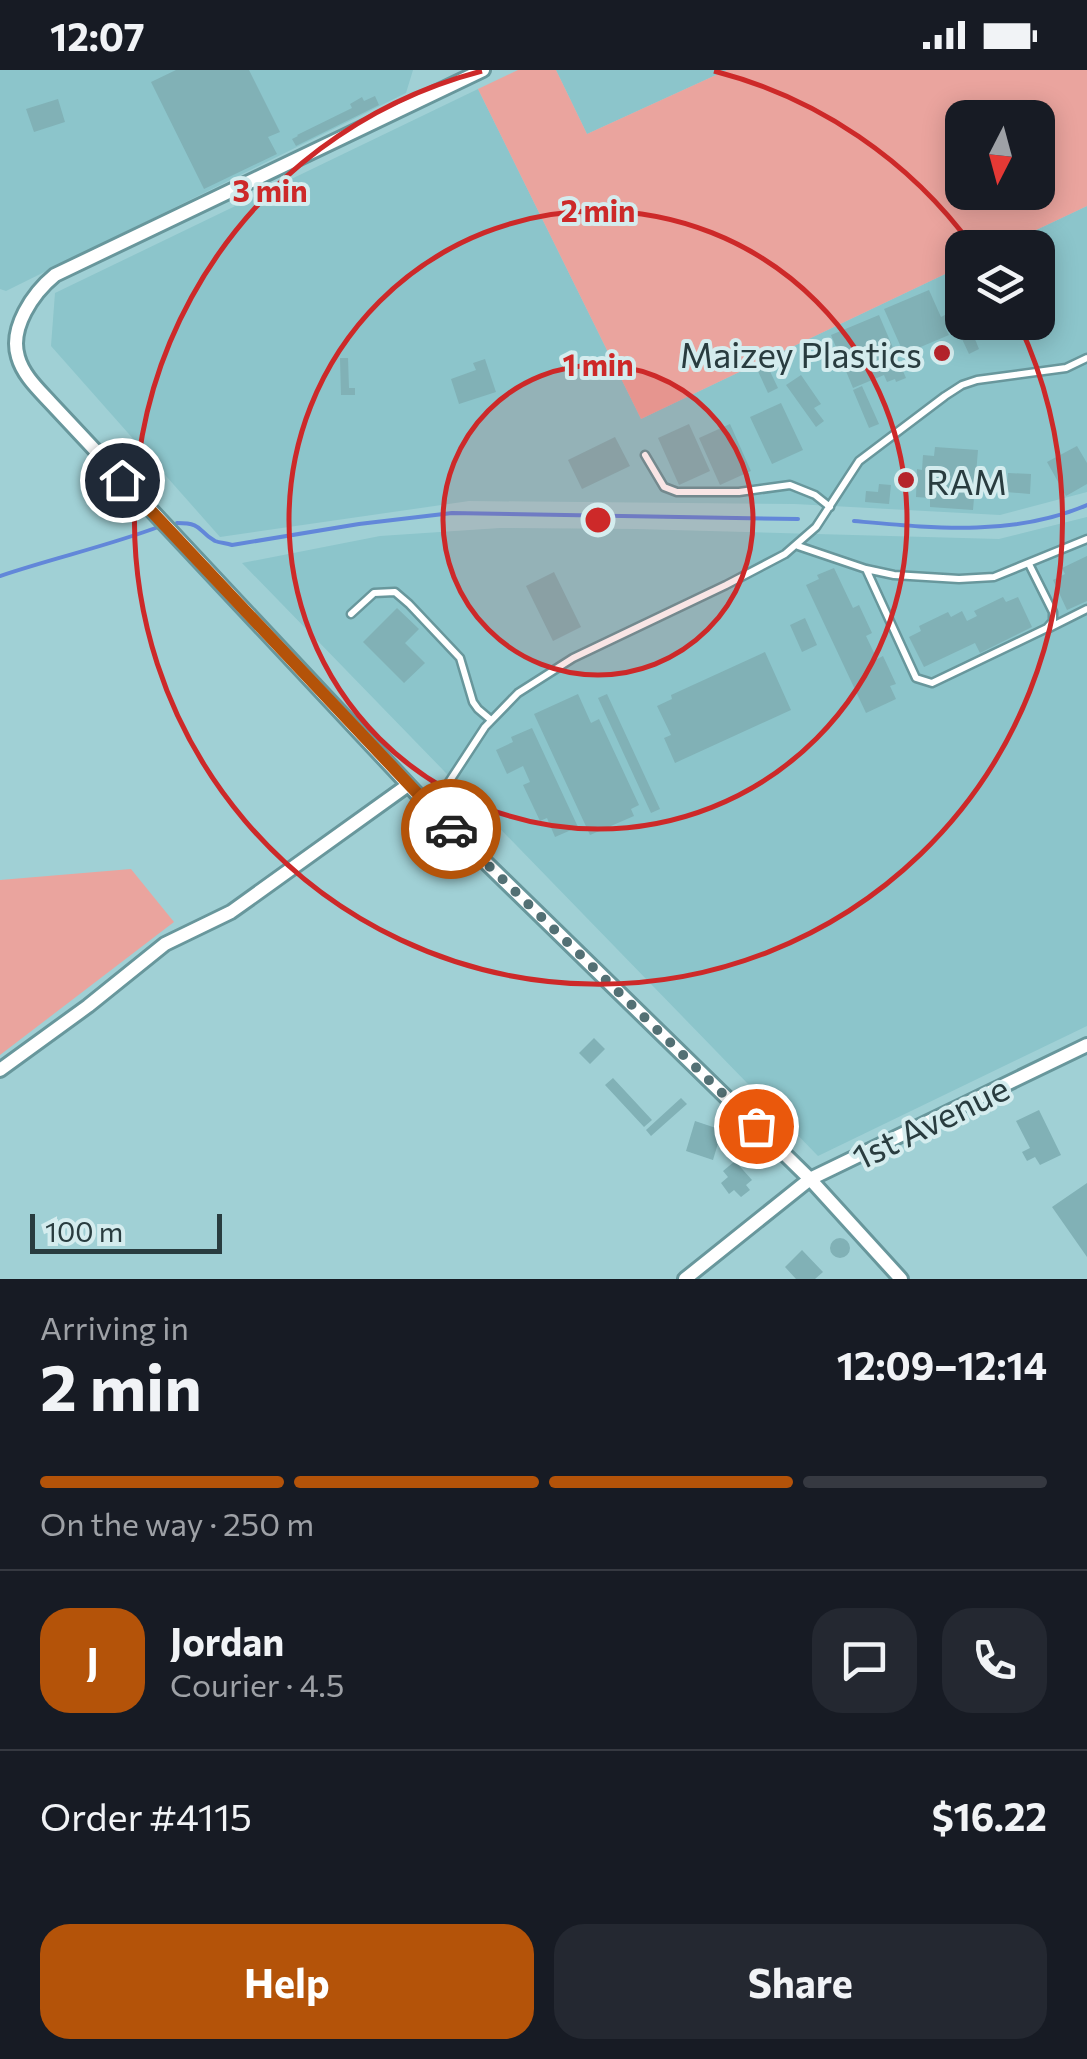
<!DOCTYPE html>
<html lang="en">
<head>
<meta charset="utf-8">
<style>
  :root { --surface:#171b24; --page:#242831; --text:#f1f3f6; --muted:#9ea1a6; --line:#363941; --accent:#b45309 }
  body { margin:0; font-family:Commissioner,sans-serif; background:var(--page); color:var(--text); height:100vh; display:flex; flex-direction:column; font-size:38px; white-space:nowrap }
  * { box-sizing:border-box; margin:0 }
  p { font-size:32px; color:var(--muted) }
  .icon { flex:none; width:55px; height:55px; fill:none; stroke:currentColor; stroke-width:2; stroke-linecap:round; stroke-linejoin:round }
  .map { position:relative; height:1209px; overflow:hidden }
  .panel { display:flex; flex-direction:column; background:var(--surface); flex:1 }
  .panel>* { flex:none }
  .needle { width:65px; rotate:186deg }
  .tools { position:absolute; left:945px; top:30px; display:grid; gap:20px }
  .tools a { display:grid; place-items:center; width:110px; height:110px; border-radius:20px; background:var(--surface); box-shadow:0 5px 25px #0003; font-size:50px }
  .scale { position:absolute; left:30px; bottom:25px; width:192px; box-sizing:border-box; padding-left:10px; border:5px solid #293c3f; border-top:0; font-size:28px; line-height:35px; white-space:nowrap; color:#293c3f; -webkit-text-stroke:8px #d4ecee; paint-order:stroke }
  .pin { position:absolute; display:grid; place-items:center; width:85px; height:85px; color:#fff; margin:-42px; border:5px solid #fff; border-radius:50%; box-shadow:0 2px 10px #0007 }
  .courier { position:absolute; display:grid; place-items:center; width:100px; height:100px; margin:-50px; border:8px solid #b45309; border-radius:50%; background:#fff; color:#222; box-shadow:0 2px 12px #0007 }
  .overview em { font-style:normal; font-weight:700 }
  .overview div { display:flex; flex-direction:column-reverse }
  .overview { display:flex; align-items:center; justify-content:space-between; height:170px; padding:0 40px }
  h1 { font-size:65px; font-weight:700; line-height:75px }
  .bar { display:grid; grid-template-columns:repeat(4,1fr); gap:15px 10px; align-content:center; height:120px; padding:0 40px }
  .bar i { height:12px; border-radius:8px; background:var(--line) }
  .bar .selected { background:var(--accent) }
  .bar p { grid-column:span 4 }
  .line { display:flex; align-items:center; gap:25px; padding:0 40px; border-top:2px solid var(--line) }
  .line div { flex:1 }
  .round { display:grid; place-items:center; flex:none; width:105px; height:105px; border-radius:30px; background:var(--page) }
  .cta { display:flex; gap:20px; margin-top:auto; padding:20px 40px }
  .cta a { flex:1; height:115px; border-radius:30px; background:var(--accent); color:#fff; font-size:40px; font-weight:700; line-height:115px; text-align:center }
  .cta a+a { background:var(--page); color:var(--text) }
  .status { display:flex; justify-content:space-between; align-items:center; height:70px; padding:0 50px; background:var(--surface); direction:ltr }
  .status svg { height:28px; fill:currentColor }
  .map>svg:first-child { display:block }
  .built { fill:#8cc5cb }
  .green { fill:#eaa49e; fill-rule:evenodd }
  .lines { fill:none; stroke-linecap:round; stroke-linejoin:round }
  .stream { stroke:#6287d9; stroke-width:4 }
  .building { fill:#81b1b6 }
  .lane-casing { stroke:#68979c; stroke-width:11 }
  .street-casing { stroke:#68979c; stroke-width:18 }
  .lane { stroke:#fff; stroke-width:6 }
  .street { stroke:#fff; stroke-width:12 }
  .done { stroke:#537074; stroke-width:10; stroke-dasharray:0 18 }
  .route { stroke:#b45309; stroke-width:12 }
  .ring { fill:none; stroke:#cd2929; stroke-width:5 }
  .poi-dot { fill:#b5242b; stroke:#d4ecee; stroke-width:4 }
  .labels { text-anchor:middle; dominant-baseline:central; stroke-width:8; stroke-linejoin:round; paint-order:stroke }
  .poi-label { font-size:35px; fill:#293c3f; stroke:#d4ecee; text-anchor:end }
  .street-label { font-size:35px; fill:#293c3f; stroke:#d4ecee }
  .centre { fill:#cd2929; stroke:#d4ecee; stroke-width:5 }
  .ring-label { font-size:30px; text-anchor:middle; font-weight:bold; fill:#cd2929; stroke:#d4ecee; stroke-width:8; stroke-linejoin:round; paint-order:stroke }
</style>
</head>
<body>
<div class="status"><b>12:07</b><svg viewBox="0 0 49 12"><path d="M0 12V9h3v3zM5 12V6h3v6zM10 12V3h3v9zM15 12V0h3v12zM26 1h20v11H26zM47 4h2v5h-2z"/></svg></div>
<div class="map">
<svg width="1087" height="1209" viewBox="0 0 1087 1209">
  <rect width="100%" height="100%" fill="#a0d0d5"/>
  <path class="built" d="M 0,0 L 413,0 L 406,23 L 6,221 L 0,219 Z
    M 556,0 L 727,0 L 587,64 Z
    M 478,19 L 641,349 L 962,196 L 962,252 L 1038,252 L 1038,178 L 1000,177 L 1087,136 L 1087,422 L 1000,445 L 795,434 L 469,431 L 220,467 L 51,276 L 55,223 Z
    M 1087,447 L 1087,956 L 818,1086 L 242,493 L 380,466 L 500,458 L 635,459 L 999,469 Z"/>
  <path class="green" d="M 518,0 L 556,0 L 587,64 L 727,0 L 1087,0 L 1087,136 L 1000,177 L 962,178 L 962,196 L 641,349 L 478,19 ZM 962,48 L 1038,48 L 1038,122 L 962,122 Z
    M 131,799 L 174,852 L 0,985 L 0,810 Z"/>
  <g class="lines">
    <path class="stream" d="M 854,451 C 932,458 1013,467 1087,435
      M 177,453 C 204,453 197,461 215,471 C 220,473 226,473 232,475 L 359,454 L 452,443 L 798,449
      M 0,506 C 53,488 108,476 161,456"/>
  </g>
  <path class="building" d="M 176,0 L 249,0 L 280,62 L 268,67 L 277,84 L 204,119 L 151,12 Z
    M 375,26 L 379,35 L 296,76 L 292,69 L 298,66 L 297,65 L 352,38 L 350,34 L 362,27 L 364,31 Z
    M 58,29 L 65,52 L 34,62 L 26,39 Z
    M 929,220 L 941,247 L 949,243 L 953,254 L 945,257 L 949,265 L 904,284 L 884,239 Z
    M 879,245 L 906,308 L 896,312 L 895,309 L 887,312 L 884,305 L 853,318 L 831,265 Z
    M 964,252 L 968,252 L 979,279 L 969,284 L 956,256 Z
    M 340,288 L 348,288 L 349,318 L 355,318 L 355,325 L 341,325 Z
    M 485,289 L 496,322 L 459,334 L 451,309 L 476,300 L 473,293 Z
    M 766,293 L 778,318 L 768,323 L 756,297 Z
    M 801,305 L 821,334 L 814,338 L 824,351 L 816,357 L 786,315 Z
    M 862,316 L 879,354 L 869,358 L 853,320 Z
    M 781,333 L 803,380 L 772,394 L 750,347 Z
    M 689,354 L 710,401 L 679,415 L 658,368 Z
    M 730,354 L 751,401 L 720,415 L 699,368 Z
    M 615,367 L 630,396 L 582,419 L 568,390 Z
    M 1077,376 L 1087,393 L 1087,414 L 1066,426 L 1047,392 Z
    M 935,377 L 978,380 L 973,440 L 930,437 L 930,428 L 916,427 L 917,399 L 922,400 L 923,385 L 934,386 Z
    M 1008,403 L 1031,404 L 1030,424 L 1006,422 Z
    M 879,414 L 891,415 L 889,434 L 865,432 L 866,421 L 878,422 Z
    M 1087,486 L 1087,531 L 1067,540 L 1053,510 L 1065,504 L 1062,498 Z
    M 834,498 L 853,538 L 859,535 L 872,563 L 866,566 L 877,589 L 883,586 L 896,614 L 890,616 L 896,629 L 866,643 L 806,515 L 819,509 L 817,505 Z
    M 554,502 L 581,557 L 553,571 L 526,516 Z
    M 1003,527 L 1006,532 L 1018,527 L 1032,557 L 980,583 L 975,573 L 924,597 L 909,567 L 921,561 L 919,556 L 948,542 L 951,547 L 962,541 L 967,551 L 977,546 L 974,541 Z
    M 397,538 L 419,559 L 405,573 L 425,593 L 404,613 L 363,572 Z
    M 805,548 L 817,575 L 802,582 L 790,555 Z
    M 765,582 L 791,640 L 675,693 L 664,668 L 671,665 L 657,636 L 672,629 L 671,625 Z
    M 578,624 L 591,653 L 599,649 L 639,735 L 631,739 L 634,746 L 590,765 L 534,644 Z
    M 607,624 L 660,739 L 651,743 L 598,628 Z
    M 532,658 L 578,757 L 555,767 L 547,748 L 540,751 L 523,715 L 530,712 L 523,696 L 507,704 L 496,680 L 513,672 L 511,667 Z
    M 594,968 L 605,979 L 590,994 L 579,983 Z
    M 613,1008 L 652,1050 L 644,1057 L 605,1015 Z
    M 681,1028 L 687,1034 L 651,1066 L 646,1060 Z
    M 1039,1040 L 1061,1085 L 1040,1095 L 1035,1087 L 1027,1091 L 1022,1082 L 1030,1078 L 1016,1051 Z
    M 695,1051 L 722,1060 L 713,1090 L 686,1081 Z
    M 735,1091 L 752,1110 L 746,1115 L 750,1120 L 741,1127 L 734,1120 L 729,1124 L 721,1113 L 728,1107 L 723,1101 Z
    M 1087,1113 L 1087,1187 L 1052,1137 Z
    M830 1178a10 10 0 1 1 20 0a10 10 0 1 1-20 0Z
    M 802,1180 L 823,1202 L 815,1209 L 796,1209 L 785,1197 Z"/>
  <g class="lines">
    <g class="lane-casing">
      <path id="lane" d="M 645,385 L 664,417 L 677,422 L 739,422 L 790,415 L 815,425 L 830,437
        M 798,476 L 866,499 L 894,505 L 959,509 L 994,507 L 1087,469
        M 866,499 L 916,608 L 932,613 L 1047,558 L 1053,551 L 1053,542 L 1029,494
        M 351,544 L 374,523 L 395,522 L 409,534 L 460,588 L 473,632 L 478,639 L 491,650
        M 1049,558 L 1087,539
        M 432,738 L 485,657 L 518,623 L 573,588 L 726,515 L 785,484 L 816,457 L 859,391 L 945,326 L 962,315 L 977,310 L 1066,298 L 1087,288"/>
    </g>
    <g class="street-casing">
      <path id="street" d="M 483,0 L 55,205 C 33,223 9,258 18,287 C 23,305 38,319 50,332 L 431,739 L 810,1109 L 901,1209
        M 0,1000 L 88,936 L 165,874 L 231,842 L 408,715
        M 685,1209 L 810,1109 L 1087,975"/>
    </g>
    <use href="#lane" class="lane"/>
    <use href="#street" class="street"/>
  </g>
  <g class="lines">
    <path class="done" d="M 451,759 L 756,1056"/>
    <path class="route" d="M 122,410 L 451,759"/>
  </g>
  <circle cx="598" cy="450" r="155" fill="#cd2929" fill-opacity=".12"/>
  <g class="ring">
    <circle cx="598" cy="450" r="155"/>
    <circle cx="598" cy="450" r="309"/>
    <path d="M714 1A464 464 0 0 1 973 177M1019 254A464 464 0 1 1 482 1"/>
  </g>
  <g class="poi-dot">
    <circle cx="942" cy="283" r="10"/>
    <circle cx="906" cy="410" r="10"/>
  </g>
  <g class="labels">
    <g class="poi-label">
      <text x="922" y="283">Maizey Plastics</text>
      <text x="926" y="410" text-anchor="start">RAM</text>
    </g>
    <g class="street-label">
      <text transform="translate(930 1051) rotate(-26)">1st Avenue</text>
    </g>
  </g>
  <circle cx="598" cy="450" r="15" class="centre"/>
  <g class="ring-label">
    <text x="270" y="132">3 min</text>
    <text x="598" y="152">2 min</text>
    <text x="598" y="306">1 min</text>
  </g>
</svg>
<div class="tools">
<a><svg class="needle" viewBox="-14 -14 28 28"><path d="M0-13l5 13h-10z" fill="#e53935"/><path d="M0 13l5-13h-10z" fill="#9ea1a6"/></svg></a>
<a><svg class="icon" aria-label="layers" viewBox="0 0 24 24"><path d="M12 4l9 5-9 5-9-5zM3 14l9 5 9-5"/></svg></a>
</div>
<div class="scale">100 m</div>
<div class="pin" style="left:756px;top:1056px;background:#ea580c"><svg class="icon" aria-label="bag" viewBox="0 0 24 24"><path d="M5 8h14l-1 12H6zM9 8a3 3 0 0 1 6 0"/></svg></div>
<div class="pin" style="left:122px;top:410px;background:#1f2937"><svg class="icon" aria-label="home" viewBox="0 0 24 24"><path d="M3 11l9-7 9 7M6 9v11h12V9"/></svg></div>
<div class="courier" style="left:451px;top:759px"><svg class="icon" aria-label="car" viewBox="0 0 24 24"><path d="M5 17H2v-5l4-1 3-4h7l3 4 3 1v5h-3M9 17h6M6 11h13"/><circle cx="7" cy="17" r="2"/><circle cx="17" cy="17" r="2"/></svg></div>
</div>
<section class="panel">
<div class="overview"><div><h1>2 min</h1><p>Arriving in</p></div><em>12:09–12:14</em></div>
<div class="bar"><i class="selected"></i><i class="selected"></i><i class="selected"></i><i></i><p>On the way · 250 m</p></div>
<div class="line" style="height:180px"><b class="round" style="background:var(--accent);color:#fff">J</b><div><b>Jordan</b><p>Courier · 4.5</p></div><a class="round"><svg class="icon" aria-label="chat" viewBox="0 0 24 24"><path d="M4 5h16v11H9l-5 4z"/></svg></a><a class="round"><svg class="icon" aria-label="phone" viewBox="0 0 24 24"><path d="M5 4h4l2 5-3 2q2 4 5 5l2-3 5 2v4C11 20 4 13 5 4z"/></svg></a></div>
<div class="line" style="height:130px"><div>Order #4115</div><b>$16.22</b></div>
<div class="cta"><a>Help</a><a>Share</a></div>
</section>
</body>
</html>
